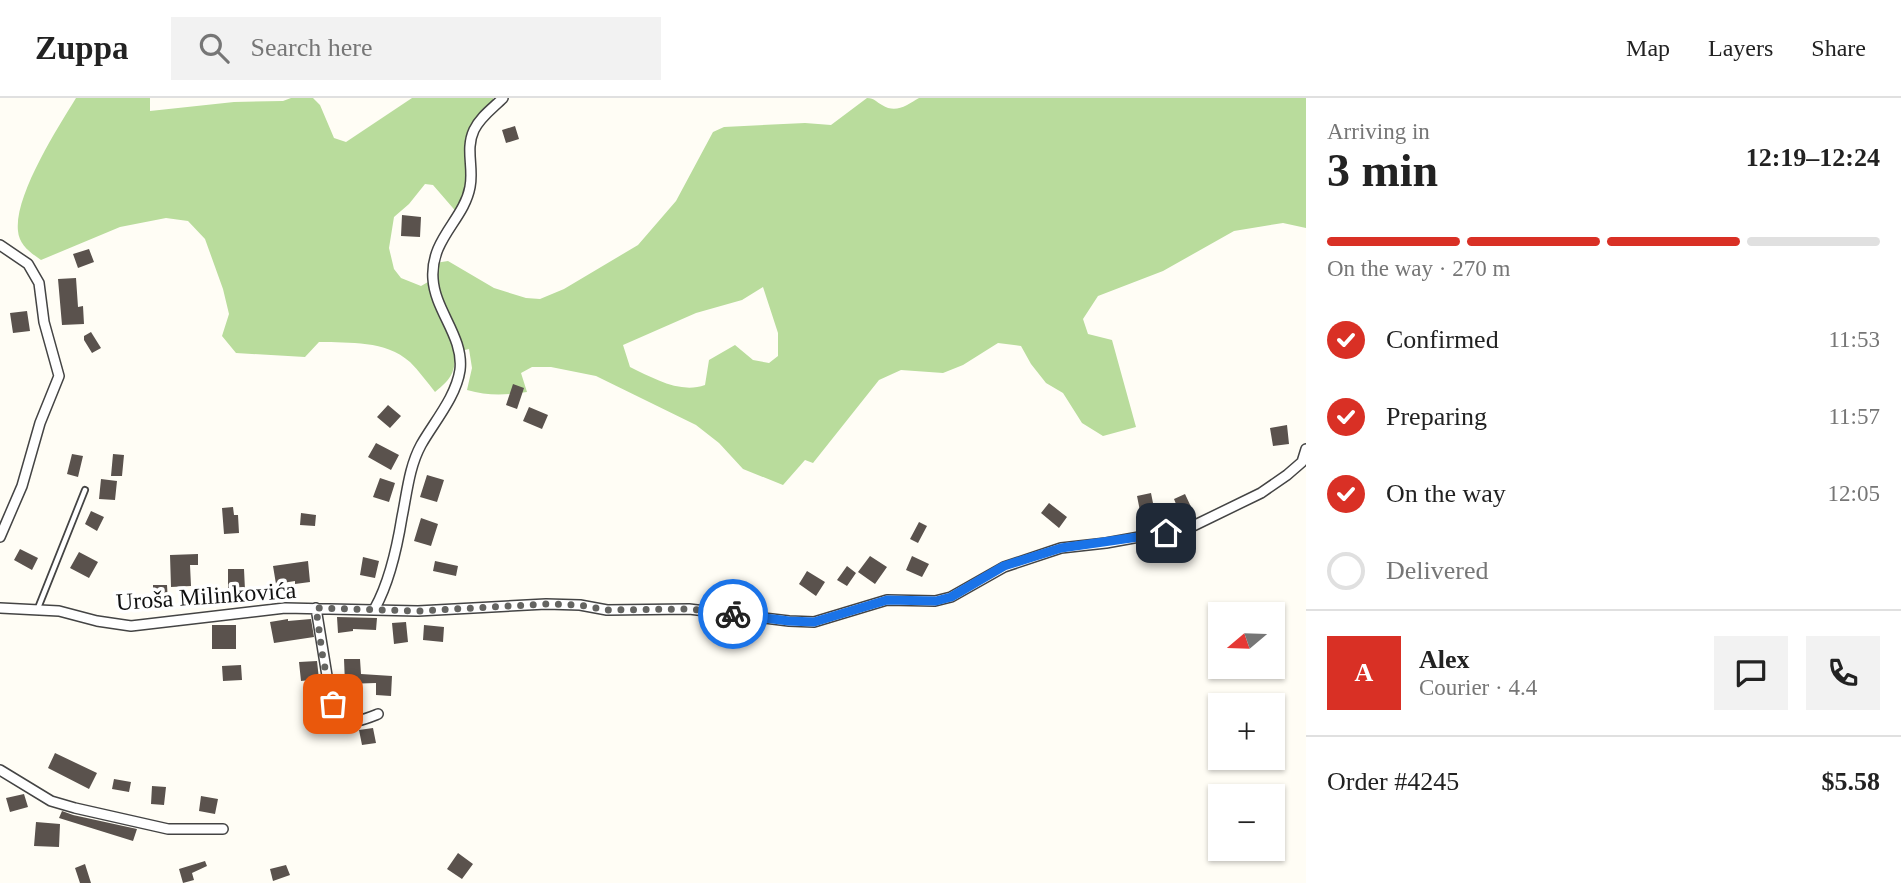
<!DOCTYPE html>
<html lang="en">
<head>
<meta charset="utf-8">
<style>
  :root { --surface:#fff; --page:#f2f2f2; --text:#222; --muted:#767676; --line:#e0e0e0; --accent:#d93025 }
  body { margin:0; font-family:"Times New Roman",serif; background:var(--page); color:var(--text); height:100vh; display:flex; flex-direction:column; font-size:26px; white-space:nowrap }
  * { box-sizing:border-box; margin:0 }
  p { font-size:23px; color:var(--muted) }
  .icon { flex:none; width:38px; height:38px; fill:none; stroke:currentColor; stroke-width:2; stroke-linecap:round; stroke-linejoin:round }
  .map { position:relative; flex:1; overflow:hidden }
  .details { display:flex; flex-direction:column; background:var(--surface); width:595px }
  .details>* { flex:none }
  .needle { width:46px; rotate:251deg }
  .buttons { position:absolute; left:1208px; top:504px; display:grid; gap:14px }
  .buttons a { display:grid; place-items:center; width:77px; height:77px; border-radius:0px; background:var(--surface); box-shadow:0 2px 5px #0004; font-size:35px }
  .pin { position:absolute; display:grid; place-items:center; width:60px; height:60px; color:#fff; margin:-30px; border-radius:14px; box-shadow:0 4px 10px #0006 }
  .courier { position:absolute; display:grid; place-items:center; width:70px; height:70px; margin:-35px; border:5px solid #1a73e8; border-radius:50%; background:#fff; color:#222; box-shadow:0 2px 9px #0007 }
  .summary em { font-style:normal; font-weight:700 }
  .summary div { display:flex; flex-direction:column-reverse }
  .summary { display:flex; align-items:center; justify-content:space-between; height:119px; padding:0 21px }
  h1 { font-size:46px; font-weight:700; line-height:52px }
  .bar { display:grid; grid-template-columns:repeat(4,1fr); gap:10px 7px; align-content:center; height:84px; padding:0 21px }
  .bar i { height:9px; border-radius:5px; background:var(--line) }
  .bar .selected { background:var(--accent) }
  .bar p { grid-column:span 4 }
  .line { display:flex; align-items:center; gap:18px; padding:0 21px; border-top:2px solid var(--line) }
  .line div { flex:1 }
  .round { display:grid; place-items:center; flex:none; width:74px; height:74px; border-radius:0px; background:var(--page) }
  ol { padding:0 21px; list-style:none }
  li { display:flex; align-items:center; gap:21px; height:77px }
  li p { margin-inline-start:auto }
  li .icon { padding:7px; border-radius:50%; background:var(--accent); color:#fff; stroke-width:4 }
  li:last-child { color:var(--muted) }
  li i { width:38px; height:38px; border:4px solid var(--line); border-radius:50% }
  header { display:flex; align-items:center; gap:42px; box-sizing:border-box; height:98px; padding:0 35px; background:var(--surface); border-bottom:2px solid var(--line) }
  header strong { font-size:33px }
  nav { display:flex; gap:38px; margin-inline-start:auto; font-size:24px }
  .search { width:490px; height:63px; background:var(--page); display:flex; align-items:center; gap:18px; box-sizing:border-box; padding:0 24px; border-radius:0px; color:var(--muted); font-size:26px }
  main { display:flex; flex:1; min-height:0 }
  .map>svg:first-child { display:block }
  .forest { fill:#b9dc9c; fill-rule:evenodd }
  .building { fill:#5a524d }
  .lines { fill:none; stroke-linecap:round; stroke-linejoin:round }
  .service-casing { stroke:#444; stroke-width:8 }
  .minor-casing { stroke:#444; stroke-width:12 }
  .service { stroke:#fff; stroke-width:4.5 }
  .minor { stroke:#fff; stroke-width:9 }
  .done { stroke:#646461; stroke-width:7; stroke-dasharray:0 12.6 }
  .route { stroke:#1a73e8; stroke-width:9 }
  .labels { text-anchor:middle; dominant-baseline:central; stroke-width:7; stroke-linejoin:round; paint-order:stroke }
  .street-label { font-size:24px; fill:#111; stroke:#fff }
</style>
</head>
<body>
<header>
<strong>Zuppa</strong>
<div class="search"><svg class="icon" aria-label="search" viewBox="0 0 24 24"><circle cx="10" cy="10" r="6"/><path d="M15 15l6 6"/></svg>Search here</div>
<nav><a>Map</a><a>Layers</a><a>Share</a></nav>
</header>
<main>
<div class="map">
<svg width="1306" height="785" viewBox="0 0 1306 785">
  <rect width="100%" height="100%" fill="#fffdf5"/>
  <path class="forest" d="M 76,0 L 150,0 L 150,13 L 234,4 L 283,3 L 291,0 L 313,0 L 320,7 L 334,40 L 346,44 L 412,0 L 493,0 L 494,7 L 475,34 L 474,94 L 459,117 L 433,87 L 425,86 L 409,106 L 394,119 L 389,150 L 394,171 L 401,180 L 421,188 L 428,184 L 429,166 L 448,163 L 494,190 L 526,200 L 540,201 L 564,191 L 638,147 L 676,103 L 713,34 L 724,29 L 805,25 L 831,27 L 867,0 C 875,0 876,4 882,7 C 896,16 907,7 919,0 L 1306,0 L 1306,130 L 1283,125 L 1234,133 L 1163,173 L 1098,198 L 1083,221 L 1088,236 L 1112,242 L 1136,329 L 1103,338 L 1082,325 L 1063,295 L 1046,285 L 1031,266 L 1021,248 L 998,245 L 963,267 L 943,275 L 901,272 L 879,282 L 813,365 L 805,362 L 783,387 L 743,371 L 719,345 L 696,327 L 596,278 L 551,269 L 532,269 L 521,275 L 527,294 C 506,297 488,298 467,292 L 472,270 L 469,251 L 456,254 C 454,276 452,280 435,294 C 427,284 419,273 410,264 C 385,242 350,245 319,244 L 305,259 L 236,255 L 222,238 L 229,216 L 223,191 L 205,141 L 188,123 L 166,120 L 120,129 L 41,162 C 31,155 19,147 18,133 C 14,98 57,31 76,0 ZM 763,189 L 778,235 L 778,258 L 769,265 L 753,262 L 735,247 L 709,262 L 705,287 C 680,296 653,280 630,269 L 623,247 L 696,215 L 742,202 Z"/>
  <path class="building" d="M 515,28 L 519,41 L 506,45 L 502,32 Z
    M 402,117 L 421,119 L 420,139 L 401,138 Z
    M 89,151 L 94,164 L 78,170 L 73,156 Z
    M 76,180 L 78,209 L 83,208 L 84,226 L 62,227 L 58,181 Z
    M 27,213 L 30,233 L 13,235 L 10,215 Z
    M 91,234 L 101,250 L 92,255 L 84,242 L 84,238 Z
    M 513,286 L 524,290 L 517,311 L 506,307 Z
    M 388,307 L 401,318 L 390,330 L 377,319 Z
    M 529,309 L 548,317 L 542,331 L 523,323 Z
    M 1287,327 L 1289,346 L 1273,348 L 1270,330 Z
    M 376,345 L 399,357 L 391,372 L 368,359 Z
    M 72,356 L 83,358 L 78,379 L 67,376 Z
    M 113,356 L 124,357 L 122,378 L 111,378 Z
    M 427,377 L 444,382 L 437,404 L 420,399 Z
    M 380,380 L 395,385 L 389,404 L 373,399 Z
    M 101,381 L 117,383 L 115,402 L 99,401 Z
    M 1151,395 L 1155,415 L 1141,418 L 1137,398 Z
    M 1185,396 L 1192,411 L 1180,416 L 1174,401 Z
    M 1049,405 L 1067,419 L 1059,430 L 1041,415 Z
    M 233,409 L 234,417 L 238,417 L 239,435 L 224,436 L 222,410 Z
    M 91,413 L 104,419 L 97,433 L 85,426 Z
    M 301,415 L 316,417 L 315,428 L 300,427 Z
    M 421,420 L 438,426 L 431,448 L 414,443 Z
    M 919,424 L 927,428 L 918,445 L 910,441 Z
    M 20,451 L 38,460 L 32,472 L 14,462 Z
    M 79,454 L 98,464 L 89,480 L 70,470 Z
    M 198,456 L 198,467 L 190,467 L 191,488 L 171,489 L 170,457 Z
    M 870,458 L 887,469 L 875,486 L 858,474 Z
    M 912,458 L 929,466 L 922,479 L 906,472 Z
    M 363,459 L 379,463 L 375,480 L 360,477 Z
    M 308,463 L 310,484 L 295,486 L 295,483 L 276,486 L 273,468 Z
    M 435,463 L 458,468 L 456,478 L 433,473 Z
    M 847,468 L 856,475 L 847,488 L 837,482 Z
    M 228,471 L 244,471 L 245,492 L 228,492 Z
    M 807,473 L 825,484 L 816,498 L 799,486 Z
    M 153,487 L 167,487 L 168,504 L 153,504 Z
    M 337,519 L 377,520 L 376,532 L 353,531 L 353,533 L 338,535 Z
    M 288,521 L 288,523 L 311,521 L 314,539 L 274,545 L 270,524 Z
    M 406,524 L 408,544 L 394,546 L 392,525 Z
    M 212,527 L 236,527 L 236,551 L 212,551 Z
    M 424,527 L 444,529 L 443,544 L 423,542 Z
    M 344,561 L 360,561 L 361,576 L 392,578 L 391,598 L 376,597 L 376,585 L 345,586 Z
    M 317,563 L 319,581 L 301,583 L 299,564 Z
    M 241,567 L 242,582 L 223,583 L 222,568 Z
    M 373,630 L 376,645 L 362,647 L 359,632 Z
    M 55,655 L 97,675 L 89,691 L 48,670 Z
    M 114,681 L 131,684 L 129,694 L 112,691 Z
    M 152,688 L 166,689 L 164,707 L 151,706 Z
    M 24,696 L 28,709 L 10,714 L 6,700 Z
    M 201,698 L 218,701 L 215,716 L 199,713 Z
    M 62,713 L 73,717 L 137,731 L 133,743 L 59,720 Z
    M 36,724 L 60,726 L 59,749 L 34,748 Z
    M 458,755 L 473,766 L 462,781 L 447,771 Z
    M 205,763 L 207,768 L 192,775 L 194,782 L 183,785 L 179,771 Z
    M 85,766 L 91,785 L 80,785 L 75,770 Z
    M 286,767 L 290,777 L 273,783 L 270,771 Z"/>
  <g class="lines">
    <g class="service-casing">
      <path id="service" d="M 38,510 L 85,392"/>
    </g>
    <g class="minor-casing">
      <path id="minor" d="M 0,147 L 28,166 L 39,185 L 44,224 L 59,278 L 40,325 L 22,388 L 0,439
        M 0,510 L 59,513 L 97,523 L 131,528 L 285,510 L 418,513 L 546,506 L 580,507 L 607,512 L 689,511 L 789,523 L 814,524 L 887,502 L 935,503 L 951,499 L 1004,469 L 1061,450 L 1106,445 L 1189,430 L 1261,395 L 1287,377 L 1302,364 L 1306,351
        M 316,510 L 329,590 L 339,620 C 354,626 363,622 378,616
        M 375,510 C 390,483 397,450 402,419 C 407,395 409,369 421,347 C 434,324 456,299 460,272 C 464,239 435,213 433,181 C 430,141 464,122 470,89 C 474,70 465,51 474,32 C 480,19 493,10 503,0
        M 0,672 L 51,703 L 75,710 L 168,731 L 223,731"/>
    </g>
    <use href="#service" class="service"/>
    <use href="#minor" class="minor"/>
  </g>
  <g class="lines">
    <path class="done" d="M 333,606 L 323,561 L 316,510 L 418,513 L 546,506 L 580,507 L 607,512 L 689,511 L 733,516"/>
    <path class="route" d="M 733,516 L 789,523 L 814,524 L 887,502 L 936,503 L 951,499 L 1004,468 L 1061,450 L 1166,435"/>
  </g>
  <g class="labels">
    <g class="street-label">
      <text transform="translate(206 498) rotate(-4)">Uroša Milinkovića</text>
    </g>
  </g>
</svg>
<div class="buttons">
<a><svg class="needle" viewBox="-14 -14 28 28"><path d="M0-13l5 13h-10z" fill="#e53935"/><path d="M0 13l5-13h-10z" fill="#767676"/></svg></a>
<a>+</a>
<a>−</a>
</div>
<div class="pin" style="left:333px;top:606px;background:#ea580c"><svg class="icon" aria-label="bag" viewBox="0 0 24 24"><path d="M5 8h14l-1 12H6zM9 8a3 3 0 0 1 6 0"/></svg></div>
<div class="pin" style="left:1166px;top:435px;background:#1f2937"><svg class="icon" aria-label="home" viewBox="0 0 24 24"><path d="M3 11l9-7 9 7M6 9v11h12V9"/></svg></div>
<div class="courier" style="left:733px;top:516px"><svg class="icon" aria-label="bike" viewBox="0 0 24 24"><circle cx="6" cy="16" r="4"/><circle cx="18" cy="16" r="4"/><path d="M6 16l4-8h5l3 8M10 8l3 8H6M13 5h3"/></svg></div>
</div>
<section class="details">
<div class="summary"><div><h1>3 min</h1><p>Arriving in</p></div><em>12:19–12:24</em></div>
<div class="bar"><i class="selected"></i><i class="selected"></i><i class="selected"></i><i></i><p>On the way · 270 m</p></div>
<ol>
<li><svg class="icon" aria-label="check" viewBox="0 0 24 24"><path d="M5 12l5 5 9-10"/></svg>Confirmed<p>11:53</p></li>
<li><svg class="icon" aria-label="check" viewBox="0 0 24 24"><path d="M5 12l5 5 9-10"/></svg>Preparing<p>11:57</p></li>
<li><svg class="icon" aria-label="check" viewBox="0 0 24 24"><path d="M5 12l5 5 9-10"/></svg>On the way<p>12:05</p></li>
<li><i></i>Delivered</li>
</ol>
<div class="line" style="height:126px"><b class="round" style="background:var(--accent);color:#fff">A</b><div><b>Alex</b><p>Courier · 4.4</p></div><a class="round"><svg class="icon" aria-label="chat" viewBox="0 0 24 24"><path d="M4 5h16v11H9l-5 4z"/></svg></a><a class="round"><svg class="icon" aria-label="phone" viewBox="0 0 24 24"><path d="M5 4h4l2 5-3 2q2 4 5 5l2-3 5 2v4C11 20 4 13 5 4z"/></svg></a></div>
<div class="line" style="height:91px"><div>Order #4245</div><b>$5.58</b></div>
</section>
</main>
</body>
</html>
